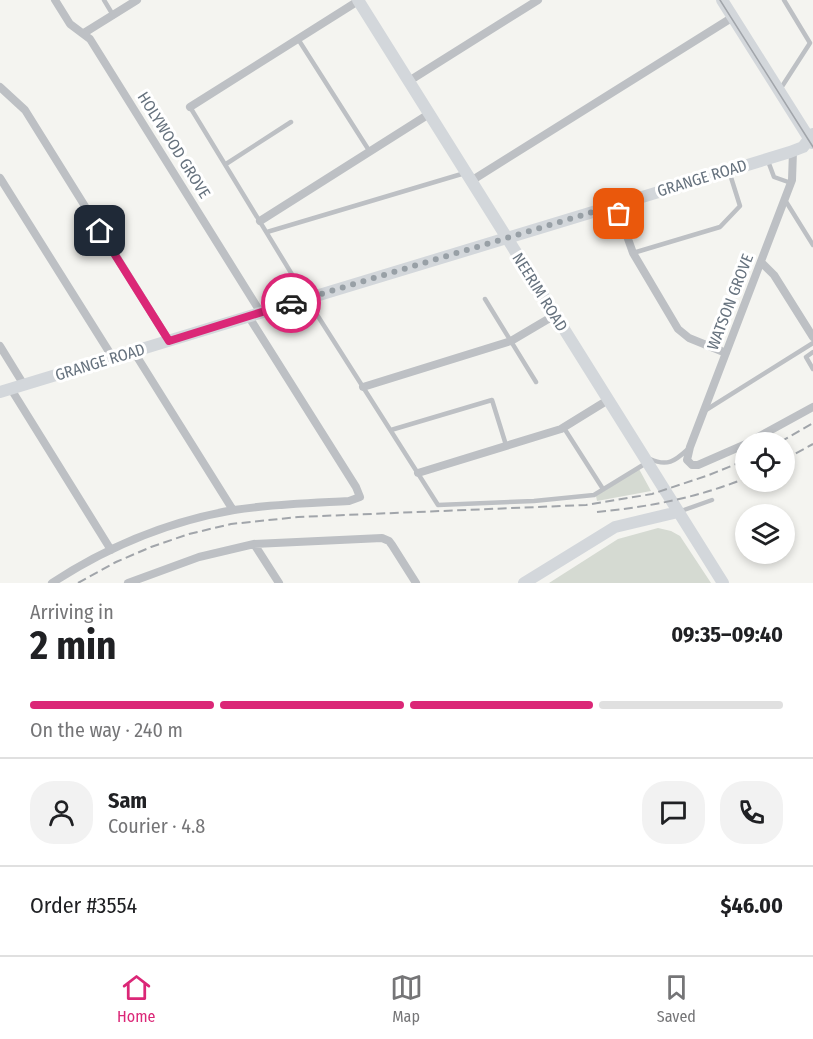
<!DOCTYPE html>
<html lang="en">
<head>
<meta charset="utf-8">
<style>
  :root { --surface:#fff; --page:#f2f2f2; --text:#202124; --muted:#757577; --line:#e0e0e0; --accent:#db2777 }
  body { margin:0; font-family:"Fira Sans Condensed",sans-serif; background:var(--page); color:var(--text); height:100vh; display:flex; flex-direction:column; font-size:22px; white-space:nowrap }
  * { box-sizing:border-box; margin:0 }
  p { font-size:20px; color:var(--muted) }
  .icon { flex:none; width:33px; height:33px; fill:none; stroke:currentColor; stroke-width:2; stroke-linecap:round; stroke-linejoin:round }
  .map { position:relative; height:583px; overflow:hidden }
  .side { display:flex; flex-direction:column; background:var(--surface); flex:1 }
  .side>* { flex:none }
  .tools { position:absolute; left:735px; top:432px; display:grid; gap:12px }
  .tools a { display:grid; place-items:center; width:60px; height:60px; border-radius:50%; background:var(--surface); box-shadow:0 3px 9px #0003; font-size:30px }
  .pin { position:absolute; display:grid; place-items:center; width:51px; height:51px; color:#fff; margin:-26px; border-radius:12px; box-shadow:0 3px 9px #0006 }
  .courier { position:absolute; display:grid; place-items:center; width:60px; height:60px; margin:-30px; border:4px solid #db2777; border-radius:50%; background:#fff; color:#222; box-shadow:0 2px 8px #0007 }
  .summary em { font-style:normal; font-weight:700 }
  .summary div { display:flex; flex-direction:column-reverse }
  .summary { display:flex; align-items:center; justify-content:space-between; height:102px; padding:0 30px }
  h1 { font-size:39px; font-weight:700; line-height:45px }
  .bar { display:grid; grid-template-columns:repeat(4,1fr); gap:9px 6px; align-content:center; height:72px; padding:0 30px }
  .bar i { height:8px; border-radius:4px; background:var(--line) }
  .bar .selected { background:var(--accent) }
  .bar p { grid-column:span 4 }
  .line { display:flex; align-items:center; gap:15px; padding:0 30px; border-top:2px solid var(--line) }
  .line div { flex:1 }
  .round { display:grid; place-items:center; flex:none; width:63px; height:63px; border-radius:24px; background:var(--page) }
  .tab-bar { display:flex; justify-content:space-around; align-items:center; height:84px; border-top:2px solid var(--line); background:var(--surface); font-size:16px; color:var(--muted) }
  .tab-bar a { display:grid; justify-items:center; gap:3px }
  .tab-bar .selected { color:var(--accent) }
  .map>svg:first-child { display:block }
  .green { fill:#d5dad2 }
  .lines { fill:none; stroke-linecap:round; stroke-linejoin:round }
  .lane { stroke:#bdc0c4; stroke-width:4.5 }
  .street { stroke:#bdc0c4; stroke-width:8 }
  .secondary { stroke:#d3d7db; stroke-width:12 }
  .tram { stroke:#a1a5aa; stroke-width:1.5 }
  .rail { stroke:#a1a5aa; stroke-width:2; stroke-dasharray:9 4.5; stroke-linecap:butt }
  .done { stroke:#98a0a6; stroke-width:6; stroke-dasharray:0 10.8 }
  .route { stroke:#db2777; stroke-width:8 }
  .labels { text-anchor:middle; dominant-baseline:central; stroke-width:6; stroke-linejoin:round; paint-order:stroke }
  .street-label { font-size:16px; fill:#66727e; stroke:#fff }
</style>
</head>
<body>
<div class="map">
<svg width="813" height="583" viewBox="0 0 813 583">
  <rect width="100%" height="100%" fill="#f4f4f0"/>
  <path class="green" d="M 639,469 L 651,491 L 597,501 L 596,496 Z
    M 658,528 L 671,531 L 680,536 L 711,583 L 549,583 L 618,539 Z"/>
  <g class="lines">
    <path class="lane" d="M 104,0 L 113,15
      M 298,39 L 370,152
      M 781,88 L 810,43 L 784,0
      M 190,107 L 307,299 L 438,505 L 534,501 L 594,495 L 643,465
      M 768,161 L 774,177 L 791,183
      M 226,164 L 291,122
      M 785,200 L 813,245
      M 267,232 L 465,173
      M 633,253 L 720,227 L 740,206 L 729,171
      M 485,299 L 536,382
      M 813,352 L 806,357 L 813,369
      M 706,410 L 813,343
      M 564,428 L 603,489
      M 391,430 L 492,400 L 506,445
      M 650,459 C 667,467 675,461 687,450
      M 681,511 L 712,500"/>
    <path class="street" d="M 55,0 L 70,24 L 90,39 L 261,313
      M 84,33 L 137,0
      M 409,81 L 538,0
      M 0,87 L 25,110 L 169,341
      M 190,107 L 358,1
      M 0,178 L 113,358
      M 471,181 L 733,17
      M 616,205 L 633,253 L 678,329 L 689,338 L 726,353
      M 260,221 L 429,114
      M 761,262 L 774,275 L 813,337
      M 0,346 L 24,385
      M 134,352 L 233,510
      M 363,387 L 511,341 L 555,315
      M 11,389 L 111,550
      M 749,442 L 813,407
      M 746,444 L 698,465 L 692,465 L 687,460 L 690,447 L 792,180 L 793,151
      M 418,473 L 561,429 L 608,400
      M 254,544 L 279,583
      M 52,583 C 107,547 170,521 234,510 C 272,504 311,503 349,501 L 360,497 L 356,487 L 249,317
      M 128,583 L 199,557 L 254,544 L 382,538 L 389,541 L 392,545 L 416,583"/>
    <path class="secondary" d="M 358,0 L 723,583
      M 722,0 L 812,143
      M 0,392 L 790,152 L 803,147 L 813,134
      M 524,583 L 615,527 L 678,512"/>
    <path class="tram" d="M 720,0 L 813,147"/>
    <path class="rail" d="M 780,442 L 813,423
      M 784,460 L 813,444
      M 597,512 C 648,507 697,498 746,478
      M 78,583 L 116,562 L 151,547 L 189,534 L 231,524 L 298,517 L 586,505 L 652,494 L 709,475 L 746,460"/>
  </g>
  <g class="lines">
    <path class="done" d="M 291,303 L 616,205 L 619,214"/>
    <path class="route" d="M 100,231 L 169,341 L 291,303"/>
  </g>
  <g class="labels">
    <g class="street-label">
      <text transform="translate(174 145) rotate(58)">HOLYWOOD GROVE</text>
      <text transform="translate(702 178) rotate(-17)">GRANGE ROAD</text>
      <text transform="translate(540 292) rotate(58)">NEERIM ROAD</text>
      <text transform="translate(730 302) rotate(-69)">WATSON GROVE</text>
      <text transform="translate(100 362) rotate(-17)">GRANGE ROAD</text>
    </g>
  </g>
</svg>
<div class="tools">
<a><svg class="icon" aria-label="locate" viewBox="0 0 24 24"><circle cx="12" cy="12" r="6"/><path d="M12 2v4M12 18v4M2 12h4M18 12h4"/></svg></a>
<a><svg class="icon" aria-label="layers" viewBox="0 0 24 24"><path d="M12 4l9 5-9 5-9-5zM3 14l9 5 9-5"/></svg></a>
</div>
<div class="pin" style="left:619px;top:214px;background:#ea580c"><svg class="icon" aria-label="bag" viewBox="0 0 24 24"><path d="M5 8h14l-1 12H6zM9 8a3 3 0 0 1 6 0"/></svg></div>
<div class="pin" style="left:100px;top:231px;background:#1f2937"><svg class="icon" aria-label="home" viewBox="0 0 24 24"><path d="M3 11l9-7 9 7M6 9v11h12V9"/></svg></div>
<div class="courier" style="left:291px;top:303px"><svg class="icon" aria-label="car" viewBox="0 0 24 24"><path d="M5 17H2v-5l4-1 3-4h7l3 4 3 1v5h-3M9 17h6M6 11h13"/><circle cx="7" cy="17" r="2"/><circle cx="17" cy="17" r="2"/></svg></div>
</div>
<section class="side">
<div class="summary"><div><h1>2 min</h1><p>Arriving in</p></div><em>09:35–09:40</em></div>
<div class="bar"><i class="selected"></i><i class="selected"></i><i class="selected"></i><i></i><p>On the way · 240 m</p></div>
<div class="line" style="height:108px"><a class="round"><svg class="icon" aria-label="person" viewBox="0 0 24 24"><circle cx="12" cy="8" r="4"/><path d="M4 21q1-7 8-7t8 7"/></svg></a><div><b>Sam</b><p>Courier · 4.8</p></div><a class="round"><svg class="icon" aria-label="chat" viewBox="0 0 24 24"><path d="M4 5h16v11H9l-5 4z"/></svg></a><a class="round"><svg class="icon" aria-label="phone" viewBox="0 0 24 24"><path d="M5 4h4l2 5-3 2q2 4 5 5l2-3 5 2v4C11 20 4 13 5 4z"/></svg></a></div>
<div class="line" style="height:78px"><div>Order #3554</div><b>$46.00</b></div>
</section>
<nav class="tab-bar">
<a class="selected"><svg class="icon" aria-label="home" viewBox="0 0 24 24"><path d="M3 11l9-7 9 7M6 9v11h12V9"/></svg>Home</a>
<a><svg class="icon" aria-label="map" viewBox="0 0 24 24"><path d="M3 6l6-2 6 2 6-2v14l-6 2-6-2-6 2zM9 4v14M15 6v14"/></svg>Map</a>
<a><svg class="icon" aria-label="saved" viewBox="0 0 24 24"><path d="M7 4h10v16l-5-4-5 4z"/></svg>Saved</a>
</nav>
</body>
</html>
